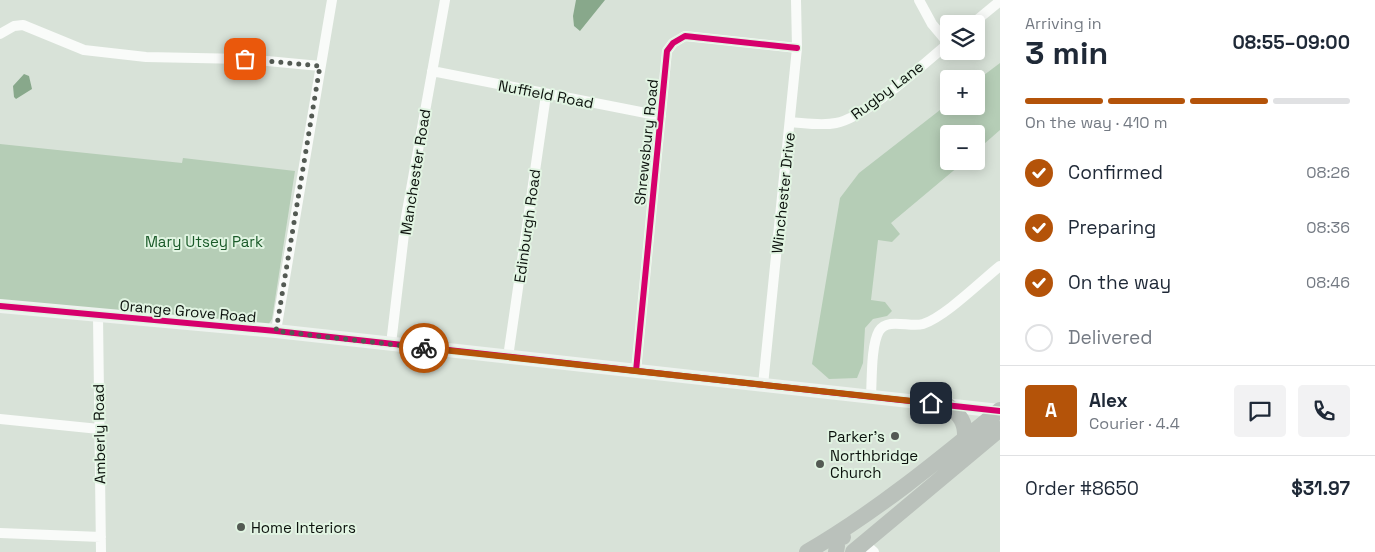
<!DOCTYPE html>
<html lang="en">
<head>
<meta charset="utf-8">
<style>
  :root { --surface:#fff; --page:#f2f2f3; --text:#1f2937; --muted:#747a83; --line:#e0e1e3; --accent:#b45309 }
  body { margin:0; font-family:"Space Grotesk",sans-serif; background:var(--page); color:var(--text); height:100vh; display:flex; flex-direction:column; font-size:19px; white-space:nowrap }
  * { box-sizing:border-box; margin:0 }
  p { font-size:16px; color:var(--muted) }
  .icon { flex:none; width:28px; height:28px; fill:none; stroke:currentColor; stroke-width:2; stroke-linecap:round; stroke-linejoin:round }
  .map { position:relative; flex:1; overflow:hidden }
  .side { display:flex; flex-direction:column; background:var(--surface); width:375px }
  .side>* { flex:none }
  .buttons { position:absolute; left:940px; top:15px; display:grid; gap:10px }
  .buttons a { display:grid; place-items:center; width:45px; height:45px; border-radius:5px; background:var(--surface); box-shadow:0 2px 12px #0003; font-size:25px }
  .pin { position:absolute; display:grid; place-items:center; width:42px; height:42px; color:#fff; margin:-21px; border-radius:10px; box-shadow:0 2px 8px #0006 }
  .courier { position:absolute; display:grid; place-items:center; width:50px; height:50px; margin:-25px; border:4px solid #b45309; border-radius:50%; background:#fff; color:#222; box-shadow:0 1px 6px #0007 }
  .head em { font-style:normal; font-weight:700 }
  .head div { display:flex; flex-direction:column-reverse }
  .head { display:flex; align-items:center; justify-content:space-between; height:85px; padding:0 25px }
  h1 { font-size:32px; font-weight:700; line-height:38px }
  .bar { display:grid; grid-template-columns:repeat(4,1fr); gap:8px 5px; align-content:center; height:60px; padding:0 25px }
  .bar i { height:6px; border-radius:4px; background:var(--line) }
  .bar .active { background:var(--accent) }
  .bar p { grid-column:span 4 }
  .line { display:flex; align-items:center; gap:12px; padding:0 25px; border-top:1px solid var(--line) }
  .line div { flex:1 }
  .round { display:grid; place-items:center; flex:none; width:52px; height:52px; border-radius:5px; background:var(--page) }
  ol { padding:0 25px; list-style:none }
  li { display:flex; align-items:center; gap:15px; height:55px }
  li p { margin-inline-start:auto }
  li .icon { padding:5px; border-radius:50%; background:var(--accent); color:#fff; stroke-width:4 }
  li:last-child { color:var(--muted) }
  li i { width:28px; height:28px; border:2px solid var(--line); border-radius:50% }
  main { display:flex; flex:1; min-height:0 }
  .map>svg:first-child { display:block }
  .green { fill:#b5cdb6 }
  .water { fill:#88a88b }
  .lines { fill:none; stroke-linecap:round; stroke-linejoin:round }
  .street { stroke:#f9fbf9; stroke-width:10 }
  .secondary { stroke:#eef3ef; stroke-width:14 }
  .primary { stroke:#bac1bb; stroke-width:16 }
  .cycleway-casing { stroke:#e1f4e2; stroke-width:9 }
  .cycleway { stroke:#d6006c; stroke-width:6 }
  .done { stroke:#535a53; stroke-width:5; stroke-dasharray:0 9 }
  .route { stroke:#b45309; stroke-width:6 }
  .poi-dot { fill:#535a53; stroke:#e1f4e2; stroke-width:2 }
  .labels { text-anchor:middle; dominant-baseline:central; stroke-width:4; stroke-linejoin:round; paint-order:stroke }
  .street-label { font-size:15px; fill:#0b110c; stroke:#e1f4e2 }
  .park-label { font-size:15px; fill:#1a5a29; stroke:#e1f4e2 }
  .poi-label { font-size:15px; fill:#0b110c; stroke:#e1f4e2; text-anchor:start }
</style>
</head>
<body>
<main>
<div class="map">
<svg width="1000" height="552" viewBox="0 0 1000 552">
  <rect width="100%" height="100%" fill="#d8e2d8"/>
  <path class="green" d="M 1000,63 L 1000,130 L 976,151 L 976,134 L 949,134 L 949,161 L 965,161 L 891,223 L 900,234 L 892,242 L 878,240 L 871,300 L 885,302 L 892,311 L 887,316 L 873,319 L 865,328 L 863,363 L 857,378 L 829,379 L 812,364 L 840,198 L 859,173 L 949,103 L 949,106 L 976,106 L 976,81 Z
    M 0,144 L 182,163 L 183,158 L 295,171 L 272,319 L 268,325 L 0,301 Z"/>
  <path class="water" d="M 576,0 L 605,0 L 580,31 L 574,26 L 573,16 Z
    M 24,74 L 29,76 L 32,89 L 16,99 L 14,97 L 13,86 Z"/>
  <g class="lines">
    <path class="street" d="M 919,0 L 932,24 L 948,43
      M 972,24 L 1000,1
      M 0,34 L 14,26 L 23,25 L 84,50 L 146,57 L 245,59 L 320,66
      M 432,71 L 661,116
      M 790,122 C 805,123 821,126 836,123 C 867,117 923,64 949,43
      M 98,316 L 101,552
      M 276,331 L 332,0
      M 391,344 L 406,217 L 445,0
      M 508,357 L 546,95
      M 636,371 L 667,51 L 673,43 L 685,36 L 797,48
      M 763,385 L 797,48 L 796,0
      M 871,396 C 872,379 871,345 879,331 C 888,317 910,328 923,324 C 945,317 981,281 1000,266
      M 0,419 L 99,429
      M 0,533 L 101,537
      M 864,543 L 874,552"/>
    <path class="secondary" d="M 0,306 L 276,331 L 1000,411"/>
    <path class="primary" d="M 947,405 C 960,415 966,422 965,439
      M 807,552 C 877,511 938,461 1000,410
      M 836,552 L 837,546 L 834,536 L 843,537
      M 853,552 L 1000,429"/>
    <g class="cycleway-casing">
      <path id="cycleway" d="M 0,306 L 276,331 L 1000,411
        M 636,371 L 667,51 L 673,43 L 685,36 L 797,48"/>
    </g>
    <use href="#cycleway" class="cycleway"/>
  </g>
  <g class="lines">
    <path class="done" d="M 245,59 L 320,66 L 276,331 L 424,348"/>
    <path class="route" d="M 424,348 L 931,403"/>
  </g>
  <g class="poi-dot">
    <circle cx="895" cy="436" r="5"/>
    <circle cx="820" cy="464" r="5"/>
    <circle cx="241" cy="527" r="5"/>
  </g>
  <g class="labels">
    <g class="street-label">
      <text transform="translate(887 90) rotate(-37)">Rugby Lane</text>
      <text transform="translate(546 94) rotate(11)">Nuffield Road</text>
      <text transform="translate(646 142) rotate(-84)">Shrewsbury Road</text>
      <text transform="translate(415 172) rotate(-81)">Manchester Road</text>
      <text transform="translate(783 193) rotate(-84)">Winchester Drive</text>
      <text transform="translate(527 226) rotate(-82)">Edinburgh Road</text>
      <text transform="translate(188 311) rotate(5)">Orange Grove Road</text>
      <text transform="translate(99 434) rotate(-91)">Amberly Road</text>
    </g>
    <g class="park-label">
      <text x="204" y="241">Mary Utsey Park</text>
    </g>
    <g class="poi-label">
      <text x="885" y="436" text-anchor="end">Parker's</text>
      <text x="830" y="455">Northbridge<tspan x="830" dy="17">Church</tspan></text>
      <text x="251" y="527">Home Interiors</text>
    </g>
  </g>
</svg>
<div class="buttons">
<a><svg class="icon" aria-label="layers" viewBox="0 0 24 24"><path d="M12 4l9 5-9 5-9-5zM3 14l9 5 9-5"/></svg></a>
<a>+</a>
<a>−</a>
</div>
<div class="pin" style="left:245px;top:59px;background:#ea580c"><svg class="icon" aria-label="bag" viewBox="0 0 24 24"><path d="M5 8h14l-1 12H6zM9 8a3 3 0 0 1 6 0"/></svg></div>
<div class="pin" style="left:931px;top:403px;background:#1f2937"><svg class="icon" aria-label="home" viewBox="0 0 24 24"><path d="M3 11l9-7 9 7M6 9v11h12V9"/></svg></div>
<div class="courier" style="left:424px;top:348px"><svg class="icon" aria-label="bike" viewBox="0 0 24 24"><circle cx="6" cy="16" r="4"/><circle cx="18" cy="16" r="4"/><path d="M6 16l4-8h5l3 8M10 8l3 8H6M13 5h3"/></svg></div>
</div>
<section class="side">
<div class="head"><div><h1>3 min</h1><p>Arriving in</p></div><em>08:55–09:00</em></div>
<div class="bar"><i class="active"></i><i class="active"></i><i class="active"></i><i></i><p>On the way · 410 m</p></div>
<ol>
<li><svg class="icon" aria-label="check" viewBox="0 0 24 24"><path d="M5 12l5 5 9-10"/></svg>Confirmed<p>08:26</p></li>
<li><svg class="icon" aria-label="check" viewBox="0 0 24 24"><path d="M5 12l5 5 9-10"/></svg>Preparing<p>08:36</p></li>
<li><svg class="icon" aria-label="check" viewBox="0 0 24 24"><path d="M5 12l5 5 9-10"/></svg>On the way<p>08:46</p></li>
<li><i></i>Delivered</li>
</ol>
<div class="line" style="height:90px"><b class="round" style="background:var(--accent);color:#fff">A</b><div><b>Alex</b><p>Courier · 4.4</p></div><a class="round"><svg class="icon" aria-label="chat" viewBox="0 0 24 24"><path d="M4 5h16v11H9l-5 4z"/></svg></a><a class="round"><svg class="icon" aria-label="phone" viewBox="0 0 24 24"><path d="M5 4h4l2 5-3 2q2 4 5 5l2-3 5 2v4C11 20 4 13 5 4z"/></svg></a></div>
<div class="line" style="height:65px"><div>Order #8650</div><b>$31.97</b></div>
</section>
</main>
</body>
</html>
